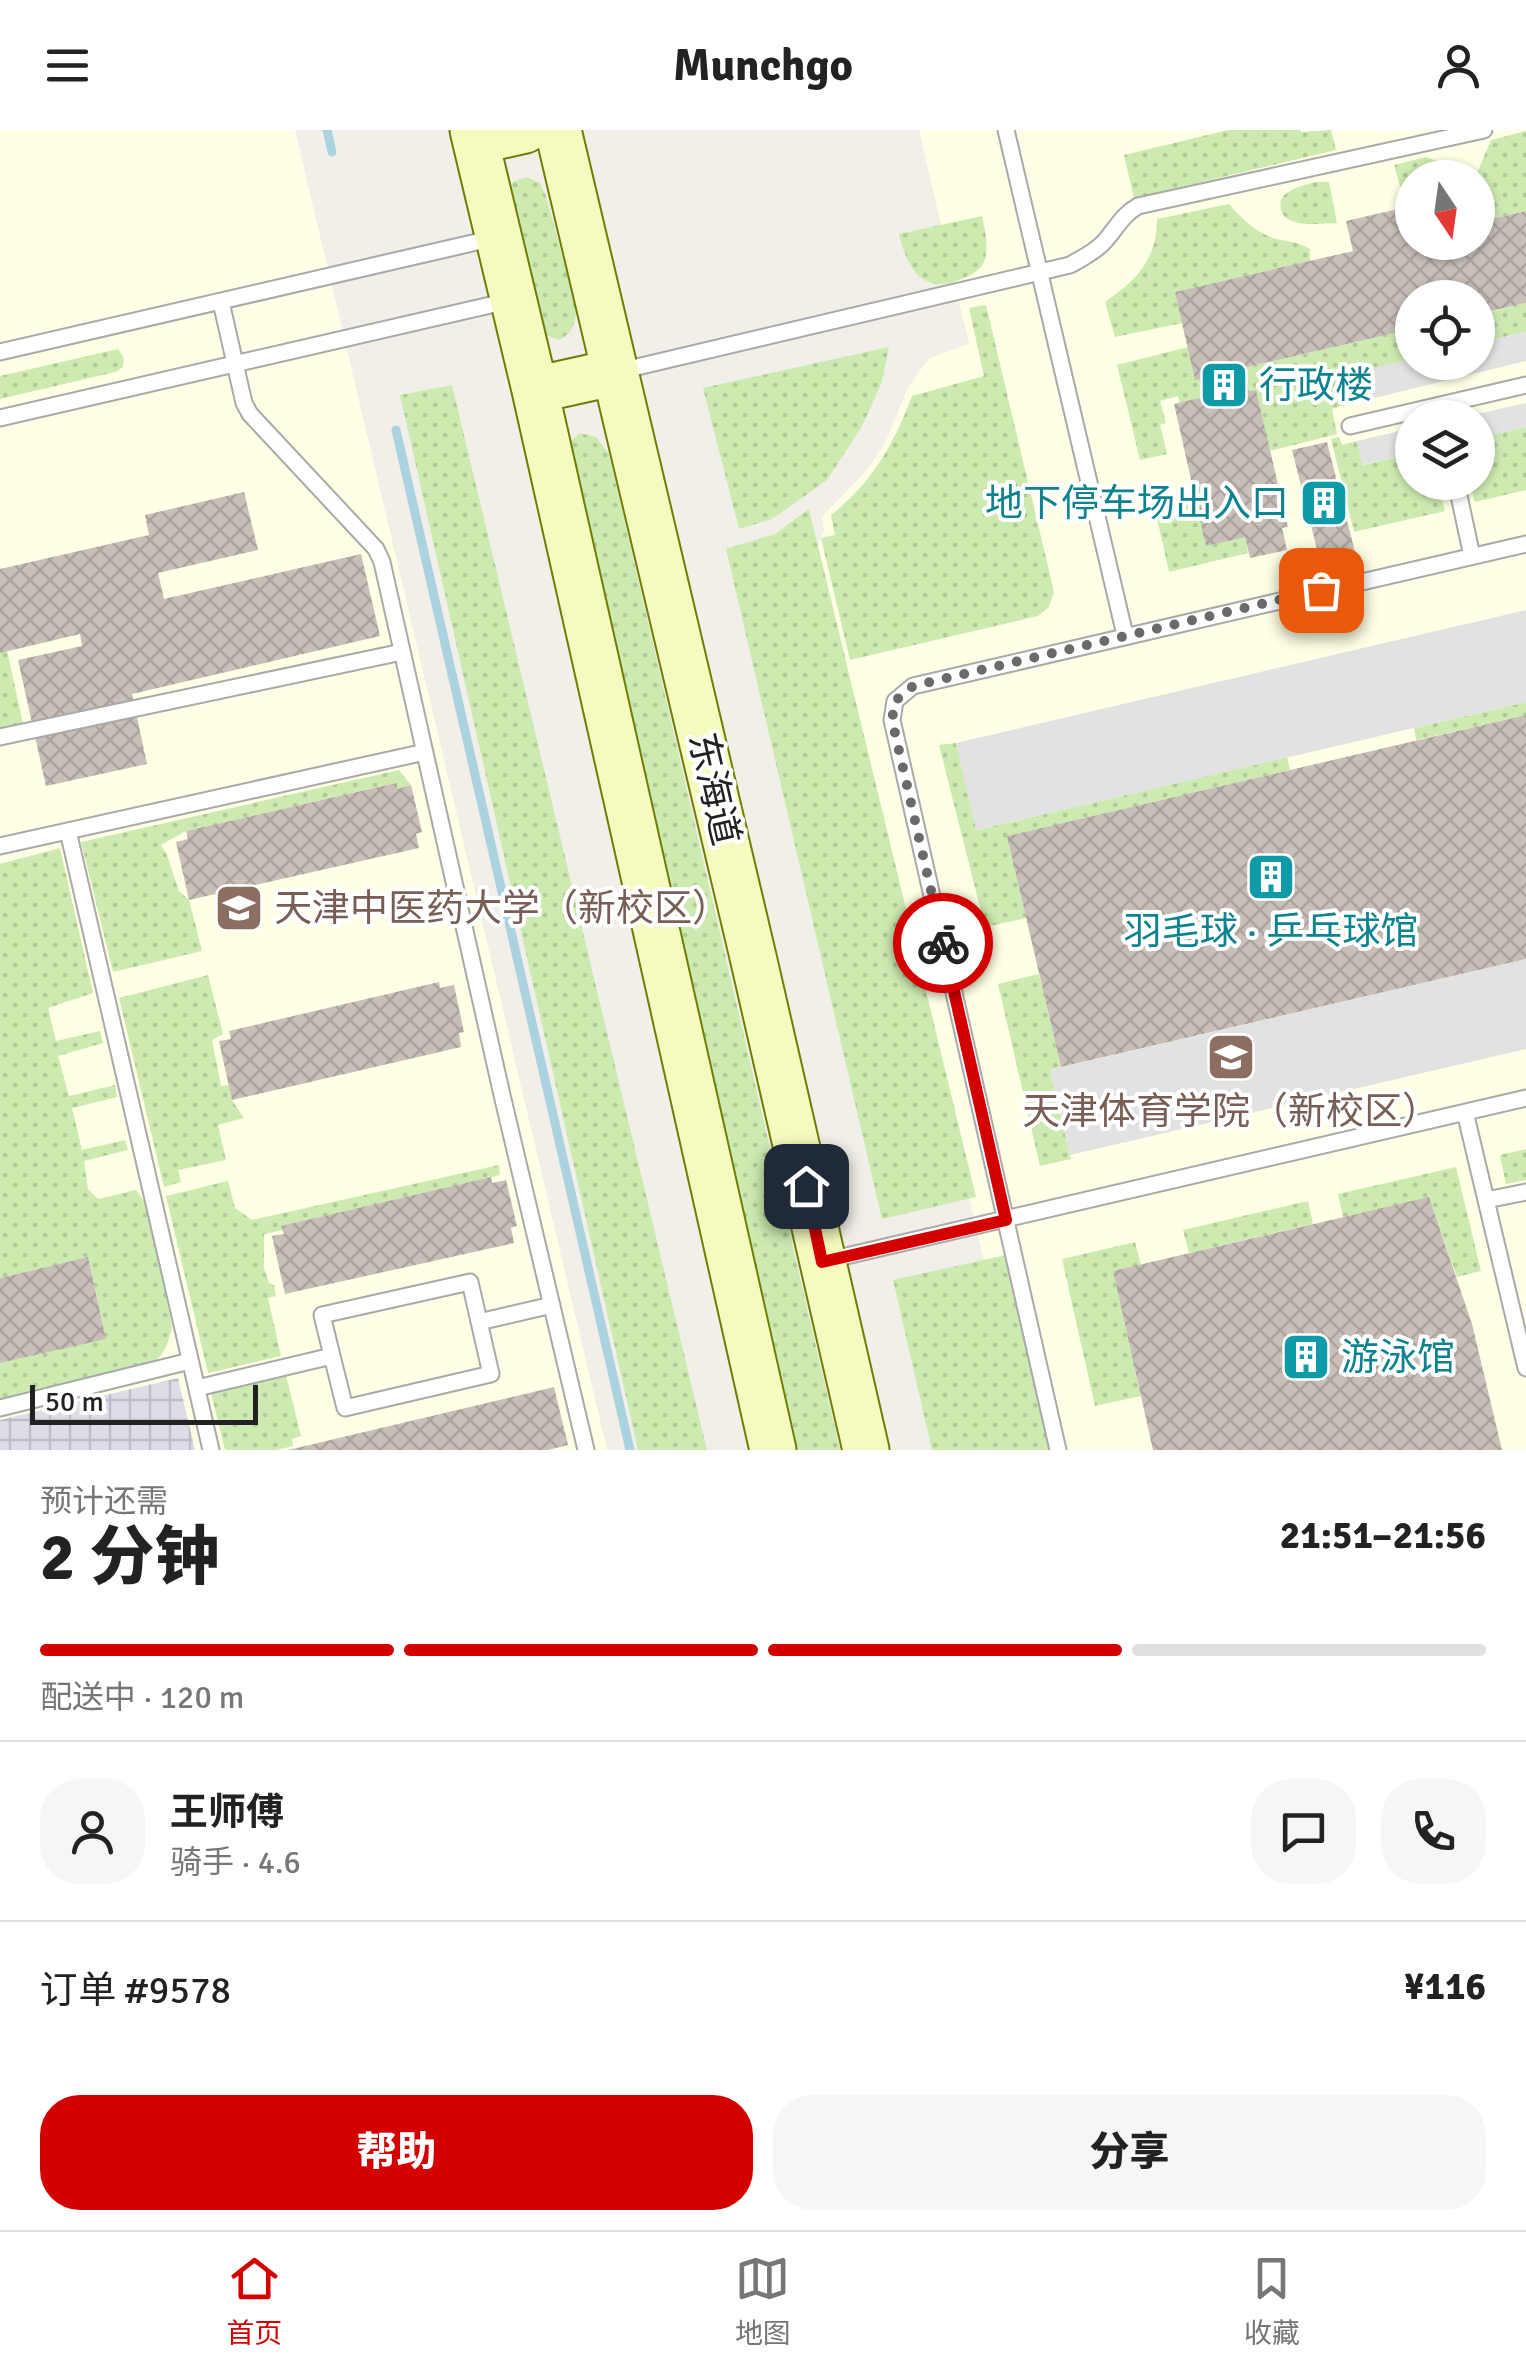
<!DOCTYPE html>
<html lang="zh">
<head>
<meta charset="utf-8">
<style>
  :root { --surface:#fff; --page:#f6f6f6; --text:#222; --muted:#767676; --line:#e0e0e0; --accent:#d40000 }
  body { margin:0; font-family:Signika,"Noto Sans SC",sans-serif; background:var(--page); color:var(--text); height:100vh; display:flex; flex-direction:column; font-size:38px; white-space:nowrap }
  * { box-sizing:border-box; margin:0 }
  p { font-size:32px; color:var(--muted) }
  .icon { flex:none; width:55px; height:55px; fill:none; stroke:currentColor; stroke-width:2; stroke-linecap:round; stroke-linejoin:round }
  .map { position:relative; height:1320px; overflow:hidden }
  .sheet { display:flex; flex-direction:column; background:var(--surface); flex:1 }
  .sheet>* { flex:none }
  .needle { width:65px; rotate:167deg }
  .controls { position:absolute; left:1395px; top:30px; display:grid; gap:20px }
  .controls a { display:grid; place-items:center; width:100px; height:100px; border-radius:50%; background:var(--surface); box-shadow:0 2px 8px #0004; font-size:50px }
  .scale { position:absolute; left:30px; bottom:25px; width:228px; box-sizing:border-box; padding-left:10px; border:5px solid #222; border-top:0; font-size:28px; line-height:35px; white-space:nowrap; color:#222; -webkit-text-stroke:8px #fff; paint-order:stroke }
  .pin { position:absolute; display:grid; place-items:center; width:85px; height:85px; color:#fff; margin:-42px; border-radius:20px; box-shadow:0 5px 15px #0006 }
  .courier { position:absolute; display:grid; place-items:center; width:100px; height:100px; margin:-50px; border:8px solid #d40000; border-radius:50%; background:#fff; color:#222; box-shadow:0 2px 12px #0007 }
  .headline em { font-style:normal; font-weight:800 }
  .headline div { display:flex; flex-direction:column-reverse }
  .headline { display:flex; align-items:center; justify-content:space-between; height:170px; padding:0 40px }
  h1 { font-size:65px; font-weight:800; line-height:75px }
  .bar { display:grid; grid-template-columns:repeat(4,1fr); gap:15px 10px; align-content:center; height:120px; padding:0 40px }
  .bar i { height:12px; border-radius:8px; background:var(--line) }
  .bar .active { background:var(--accent) }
  .bar p { grid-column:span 4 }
  .line { display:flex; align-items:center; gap:25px; padding:0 40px; border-top:2px solid var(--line) }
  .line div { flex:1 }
  .round { display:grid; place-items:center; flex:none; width:105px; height:105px; border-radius:40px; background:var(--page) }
  .primary-button { display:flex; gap:20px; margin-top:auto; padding:20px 40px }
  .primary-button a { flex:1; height:115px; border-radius:40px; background:var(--accent); color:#fff; font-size:40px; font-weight:800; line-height:115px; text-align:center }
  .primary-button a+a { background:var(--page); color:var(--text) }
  header { display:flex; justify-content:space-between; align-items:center; height:130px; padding:0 40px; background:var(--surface); font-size:45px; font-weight:800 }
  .dock { display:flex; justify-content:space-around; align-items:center; height:140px; border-top:2px solid var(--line); background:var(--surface); font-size:28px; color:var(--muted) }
  .dock a { display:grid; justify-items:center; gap:5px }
  .dock .active { color:var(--accent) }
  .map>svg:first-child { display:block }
  .education { fill:#ffffe5; fill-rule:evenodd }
  .grass { fill:url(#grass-dots) }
  .parking { fill:#e2e2e2 }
  .plaza { fill:url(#plaza-grid) }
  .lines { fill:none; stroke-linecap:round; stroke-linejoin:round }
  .stream { stroke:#aad3df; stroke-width:9 }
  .building { fill:url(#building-cross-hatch) }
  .service-casing { stroke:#a9a9a9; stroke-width:19 }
  .secondary-casing { stroke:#707d05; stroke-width:49 }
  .service { stroke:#fff; stroke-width:15 }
  .secondary { stroke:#f7fabf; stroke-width:45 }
  .done { stroke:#6b6a68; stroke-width:10; stroke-dasharray:0 18 }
  .route { stroke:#d40000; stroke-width:12 }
  .labels { text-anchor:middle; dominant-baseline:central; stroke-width:8; stroke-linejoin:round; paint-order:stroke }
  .culture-label { font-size:38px; fill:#0d838f; stroke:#fff; text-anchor:start }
  .street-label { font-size:38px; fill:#222; stroke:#fff }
  .education-label { font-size:38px; fill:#785e54; stroke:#fff; text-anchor:start }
</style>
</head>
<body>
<header><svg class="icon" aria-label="menu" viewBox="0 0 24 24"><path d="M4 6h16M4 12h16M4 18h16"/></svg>Munchgo<svg class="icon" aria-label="person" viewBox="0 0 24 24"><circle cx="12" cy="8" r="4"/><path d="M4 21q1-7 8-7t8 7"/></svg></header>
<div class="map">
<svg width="1526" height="1320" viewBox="0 0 1526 1320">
  <defs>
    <pattern id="grass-dots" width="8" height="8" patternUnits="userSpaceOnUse" patternTransform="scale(2.5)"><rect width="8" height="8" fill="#cdebb0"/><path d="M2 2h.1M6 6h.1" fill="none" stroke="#b0c997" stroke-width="1.8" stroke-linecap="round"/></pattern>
    <pattern id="plaza-grid" width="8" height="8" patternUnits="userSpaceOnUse" patternTransform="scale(2.5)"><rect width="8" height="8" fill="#dddde8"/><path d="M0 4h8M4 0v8" fill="none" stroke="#bdbdc7"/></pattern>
    <pattern id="building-cross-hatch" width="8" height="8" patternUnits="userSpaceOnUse" patternTransform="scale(2.5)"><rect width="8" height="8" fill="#c7bfb8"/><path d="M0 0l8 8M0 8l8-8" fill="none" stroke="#aba49e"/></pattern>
  </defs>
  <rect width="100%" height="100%" fill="#f2efe9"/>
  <path class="education" d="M 0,0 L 295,0 L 607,1320 L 0,1320 Z
    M 919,0 L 1526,0 L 1526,1320 L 1028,1320 L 818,416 L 824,400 L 822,387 L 868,339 L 886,311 L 907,260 L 918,243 L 930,228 L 969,214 ZM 1412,48 L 1478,48 L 1478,112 L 1412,112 ZM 1412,168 L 1478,168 L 1478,232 L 1412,232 ZM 1412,288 L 1478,288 L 1478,352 L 1412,352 Z"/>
  <path class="grass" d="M 1228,0 L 1300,0 L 1301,2 L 1331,0 L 1336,20 L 1134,68 L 1124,25 Z
    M 1526,1 L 1526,81 L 1478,92 L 1478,48 L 1475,48 L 1491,10 Z
    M 1426,27 L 1438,31 L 1445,39 L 1443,47 L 1412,48 L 1412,73 L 1406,76 L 1394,35 Z
    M 526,47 L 540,53 L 546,66 L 576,176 C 576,192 574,202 559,210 L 546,205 L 537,190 L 507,67 L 513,52 Z
    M 1315,52 L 1329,52 L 1337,93 C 1324,93 1307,96 1295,92 C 1289,90 1284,88 1282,82 C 1273,62 1301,56 1315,52 Z
    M 1229,74 C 1243,90 1256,103 1277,109 C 1290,112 1298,112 1310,119 L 1310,131 L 1176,162 L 1182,193 L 1115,207 L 1105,172 C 1137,150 1157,129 1157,89 Z
    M 982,86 C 985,100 990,120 983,134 C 978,143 966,147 957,151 C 920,164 906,134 899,104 Z
    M 1526,173 L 1526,202 L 1478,213 L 1478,185 Z
    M 986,175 L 1054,462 L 1049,477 L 1038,486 L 850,530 L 821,408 L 835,405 L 831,385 C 872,353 894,314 912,266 L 984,246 L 969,178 Z
    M 1412,199 L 1412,229 L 1335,248 L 1341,276 L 1332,279 L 1337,304 L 1270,321 L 1256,260 L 1249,261 L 1243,238 Z
    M 889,217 L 882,251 L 871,277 L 861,298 L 827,350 L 772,389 L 739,399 L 703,258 Z
    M 1188,217 L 1195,249 L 1199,249 L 1203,267 L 1180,273 L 1178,266 L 1160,271 L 1166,293 L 1160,295 L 1167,324 L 1140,330 L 1117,235 Z
    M 118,219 L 124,228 L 123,237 L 115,242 L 0,269 L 0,246 Z
    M 452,255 L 707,1320 L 638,1320 L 400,265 Z
    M 1526,297 L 1526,360 L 1475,372 L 1470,353 L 1478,352 L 1478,308 Z
    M 580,303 L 596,307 L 609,324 L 840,1320 L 798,1320 L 568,335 L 569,312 Z
    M 1339,307 L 1342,315 L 1357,311 L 1363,335 L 1412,323 L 1412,352 L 1438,353 L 1445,381 L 1354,402 L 1331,309 Z
    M 1195,364 L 1245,407 L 1248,423 L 1169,442 L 1154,375 Z
    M 809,379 L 976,1067 L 882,1089 L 726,419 L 775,404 Z
    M 7,521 L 23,593 L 0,598 L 0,523 Z
    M 1526,572 L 1526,585 L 1416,610 L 1414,598 Z
    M 956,613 L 977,700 L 1287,627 L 1290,640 L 1008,706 L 1026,788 L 985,797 L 939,615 Z
    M 399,640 L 411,655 L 397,659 L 395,653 L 186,701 L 161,715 L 167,725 L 179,761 L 189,770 L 202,821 L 113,842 L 81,712 Z
    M 60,718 L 93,863 L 48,878 L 56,911 L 100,901 L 103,913 L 58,926 L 69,966 L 115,955 L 117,967 L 72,978 L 82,1020 L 125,1010 L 128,1020 L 84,1031 L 88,1059 L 98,1069 L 136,1060 L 148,1076 L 172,1196 C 169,1212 165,1224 152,1234 L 0,1273 L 0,1233 L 106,1208 L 88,1127 L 0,1148 L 0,734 Z
    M 1039,844 L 1061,937 L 1050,940 L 1071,1029 L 1040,1036 L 998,854 Z
    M 208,845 L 223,904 L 212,910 L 221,956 L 229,955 L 232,970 L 244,988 L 218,995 L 226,1030 L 178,1040 L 181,1052 L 164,1057 L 119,868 Z
    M 1526,1019 L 1526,1050 L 1506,1054 L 1500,1025 Z
    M 499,1035 L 500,1045 L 282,1096 L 283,1100 L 264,1104 L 264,1138 L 269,1153 L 274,1155 L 276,1166 L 268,1168 L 281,1226 L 208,1243 L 166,1066 L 228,1051 L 235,1078 L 252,1090 Z
    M 1456,1037 L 1481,1141 L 1457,1147 L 1429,1068 L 1343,1087 L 1338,1064 Z
    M 1308,1071 L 1313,1094 L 1189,1123 L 1183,1100 Z
    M 1135,1112 L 1141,1135 L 1113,1141 L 1141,1266 L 1095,1276 L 1062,1129 Z
    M 1006,1125 L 1050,1320 L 932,1320 L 893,1150 Z
    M 286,1245 L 301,1306 L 292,1309 L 293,1316 L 277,1320 L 225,1320 L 211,1263 Z"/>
  <path class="parking" d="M 1526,202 L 1526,231 L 1341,276 L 1334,247 L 1412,229 L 1412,232 L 1478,232 L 1478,213 Z
    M 1526,273 L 1526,297 L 1478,308 L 1478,288 L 1468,286 Z
    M 1412,298 L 1412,323 L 1362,335 L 1357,311 Z
    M 1526,480 L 1526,572 L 976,700 L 956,613 Z
    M 1526,829 L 1526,919 L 1070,1025 L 1050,940 Z"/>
  <path class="plaza" d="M 178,1248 L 195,1320 L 0,1320 L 0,1290 Z"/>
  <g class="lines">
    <path class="stream" d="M 327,0 L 332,22
      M 396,300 L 630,1320"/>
  </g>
  <path class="building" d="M 1398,79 L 1405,109 L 1412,107 L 1412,112 L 1478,112 L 1478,92 L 1526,81 L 1526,173 L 1478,184 L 1478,168 L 1412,168 L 1412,199 L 1243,238 L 1249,261 L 1256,260 L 1288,397 L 1282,398 L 1287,420 L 1250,428 L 1245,407 L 1206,416 L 1174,274 L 1203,267 L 1199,249 L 1195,250 L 1175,162 L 1353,121 L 1346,91 Z
    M 1327,312 L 1356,426 L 1321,435 L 1292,320 Z
    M 244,362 L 258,420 L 158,443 L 164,469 L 361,424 L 380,506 L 132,564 L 147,634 L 46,656 L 18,530 L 82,516 L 80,504 L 0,523 L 0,439 L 149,405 L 145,385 Z
    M 1526,585 L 1526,829 L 1061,937 L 1007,706 Z
    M 396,653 L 397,659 L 411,655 L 422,702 L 416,704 L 419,718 L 189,770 L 176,712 L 188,709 L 186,701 Z
    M 439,852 L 440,858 L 454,855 L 464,902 L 459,903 L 461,917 L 232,970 L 219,911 L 231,909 L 229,901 Z
    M 491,1047 L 492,1053 L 506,1050 L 517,1096 L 511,1098 L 514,1113 L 285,1164 L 272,1106 L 284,1104 L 281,1096 Z
    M 1429,1067 L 1472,1194 L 1502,1320 L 1153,1320 L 1113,1141 Z
    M 88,1127 L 106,1209 L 0,1233 L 0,1148 Z
    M 554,1257 L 568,1315 L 548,1320 L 288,1320 Z"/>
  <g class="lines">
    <g class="service-casing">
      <path id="service" d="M 1006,0 L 1125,505
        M 221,172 L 244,273 L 250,284 L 376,419 L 382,432 L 502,965 L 586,1320
        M 0,222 L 494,108
        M 620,241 L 1070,135 C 1082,128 1095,122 1104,112 C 1116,99 1122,85 1138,76 L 1484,0
        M 0,288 L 508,171
        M 1350,296 L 1526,255
        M 1456,352 L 1472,426
        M 0,607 L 402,522
        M 68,701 L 211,1320
        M 0,716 L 425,622
        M 1465,982 L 1526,1238
        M 1486,1070 L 1526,1062
        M 829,1130 L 1526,968
        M 479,1192 L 552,1175
        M 197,1258 L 332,1226 L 345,1278 L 491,1244 L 470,1152 L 322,1185 L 332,1226
        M 0,1278 L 190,1231
        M 1058,1320 L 892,590 L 895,571 L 913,556 L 1526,414"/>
    </g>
    <g class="secondary-casing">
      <path id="secondary" d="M 473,0 L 535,260 L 773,1320
        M 558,0 L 754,831 L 866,1320
        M 476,11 L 525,0
        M 535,260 L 616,242"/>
    </g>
    <use href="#service" class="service"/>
    <use href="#secondary" class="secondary"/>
  </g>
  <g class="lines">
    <path class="done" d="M 943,813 L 892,590 L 895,571 L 913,556 L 1321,460"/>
    <path class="route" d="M 806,1056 L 822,1132 L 1006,1090 L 943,813"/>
  </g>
  <defs>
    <g id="building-square" transform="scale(2.5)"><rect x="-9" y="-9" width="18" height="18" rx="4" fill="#0f9aa8" stroke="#fff"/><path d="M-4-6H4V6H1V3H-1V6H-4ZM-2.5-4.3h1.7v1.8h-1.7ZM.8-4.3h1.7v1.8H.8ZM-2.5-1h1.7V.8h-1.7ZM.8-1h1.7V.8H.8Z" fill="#fff"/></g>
    <g id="university-square" transform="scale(2.5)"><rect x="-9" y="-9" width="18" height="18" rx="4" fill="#8d6e63" stroke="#fff"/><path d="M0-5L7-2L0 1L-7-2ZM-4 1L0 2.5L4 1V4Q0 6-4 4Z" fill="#fff"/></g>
  </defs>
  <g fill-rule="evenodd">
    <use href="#building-square" x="1224" y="255"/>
    <use href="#building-square" x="1324" y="373"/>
    <use href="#building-square" x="1271" y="747"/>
    <use href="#university-square" x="239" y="778"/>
    <use href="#university-square" x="1231" y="927"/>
    <use href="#building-square" x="1306" y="1227"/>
  </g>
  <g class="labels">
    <g class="culture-label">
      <text x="1259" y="255">行政楼</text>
      <text x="1289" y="373" text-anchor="end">地下停车场出入口</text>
      <text x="1271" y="801" text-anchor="middle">羽毛球 · 乒乓球馆</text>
      <text x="1341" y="1227">游泳馆</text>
    </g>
    <g class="street-label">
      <text transform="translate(714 659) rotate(77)">东海道</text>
    </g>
    <g class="education-label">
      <text x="274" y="778">天津中医药大学（新校区）</text>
      <text x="1231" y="981" text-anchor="middle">天津体育学院（新校区）</text>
    </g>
  </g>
</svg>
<div class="controls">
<a><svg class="needle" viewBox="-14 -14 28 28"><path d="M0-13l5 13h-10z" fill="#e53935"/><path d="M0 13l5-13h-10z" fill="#767676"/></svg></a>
<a><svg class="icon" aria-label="locate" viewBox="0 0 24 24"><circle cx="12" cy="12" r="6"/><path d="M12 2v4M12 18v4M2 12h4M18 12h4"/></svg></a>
<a><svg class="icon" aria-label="layers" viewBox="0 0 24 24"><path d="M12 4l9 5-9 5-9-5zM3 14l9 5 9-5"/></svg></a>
</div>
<div class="scale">50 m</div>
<div class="pin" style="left:1321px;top:460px;background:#ea580c"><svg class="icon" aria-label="bag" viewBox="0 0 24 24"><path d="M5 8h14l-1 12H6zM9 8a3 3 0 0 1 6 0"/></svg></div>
<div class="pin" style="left:806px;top:1056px;background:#1f2937"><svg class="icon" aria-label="home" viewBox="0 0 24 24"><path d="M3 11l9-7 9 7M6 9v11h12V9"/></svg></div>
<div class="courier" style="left:943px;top:813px"><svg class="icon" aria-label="bike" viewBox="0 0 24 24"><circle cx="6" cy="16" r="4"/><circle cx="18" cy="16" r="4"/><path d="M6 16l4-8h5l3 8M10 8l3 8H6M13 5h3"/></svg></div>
</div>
<section class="sheet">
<div class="headline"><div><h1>2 分钟</h1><p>预计还需</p></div><em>21:51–21:56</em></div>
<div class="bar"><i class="active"></i><i class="active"></i><i class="active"></i><i></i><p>配送中 · 120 m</p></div>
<div class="line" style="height:180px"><a class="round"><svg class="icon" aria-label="person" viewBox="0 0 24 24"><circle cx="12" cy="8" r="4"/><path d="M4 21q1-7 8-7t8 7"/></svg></a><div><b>王师傅</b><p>骑手 · 4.6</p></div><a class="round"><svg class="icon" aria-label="chat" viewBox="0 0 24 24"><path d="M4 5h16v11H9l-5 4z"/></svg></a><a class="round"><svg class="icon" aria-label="phone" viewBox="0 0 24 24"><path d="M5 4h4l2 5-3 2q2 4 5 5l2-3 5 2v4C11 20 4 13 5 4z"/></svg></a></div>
<div class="line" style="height:130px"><div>订单 #9578</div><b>¥116</b></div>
<div class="primary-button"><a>帮助</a><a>分享</a></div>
</section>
<nav class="dock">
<a class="active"><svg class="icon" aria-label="home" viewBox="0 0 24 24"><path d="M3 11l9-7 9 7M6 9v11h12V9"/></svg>首页</a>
<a><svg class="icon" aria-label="map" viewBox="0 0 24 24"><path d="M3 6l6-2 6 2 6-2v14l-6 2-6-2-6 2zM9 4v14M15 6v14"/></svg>地图</a>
<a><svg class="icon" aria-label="saved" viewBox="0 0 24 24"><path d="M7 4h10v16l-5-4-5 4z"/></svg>收藏</a>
</nav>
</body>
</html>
